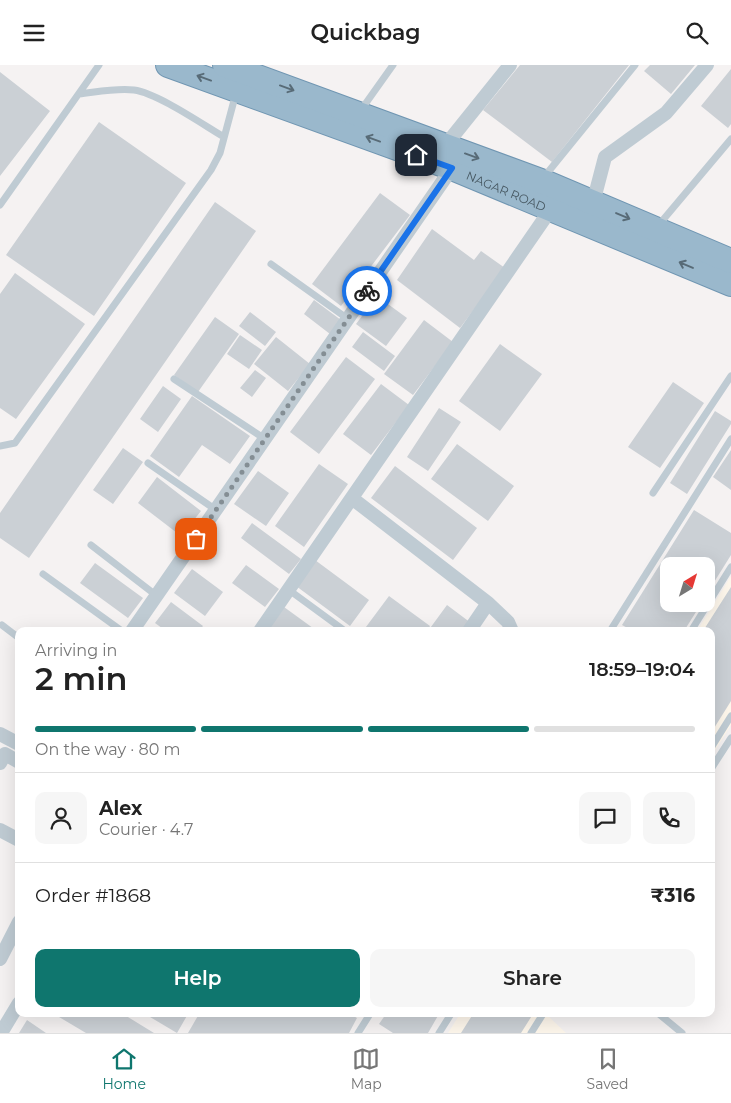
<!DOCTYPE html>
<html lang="en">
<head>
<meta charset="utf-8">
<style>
  :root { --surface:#fff; --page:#f6f6f6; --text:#222; --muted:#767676; --line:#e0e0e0; --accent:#0f766e }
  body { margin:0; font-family:Montserrat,sans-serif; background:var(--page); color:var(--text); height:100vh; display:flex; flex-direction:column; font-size:19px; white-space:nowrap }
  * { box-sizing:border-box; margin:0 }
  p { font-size:16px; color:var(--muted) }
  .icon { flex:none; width:28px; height:28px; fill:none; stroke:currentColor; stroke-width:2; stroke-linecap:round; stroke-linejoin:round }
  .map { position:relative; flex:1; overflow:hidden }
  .panel { position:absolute; left:15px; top:562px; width:700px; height:390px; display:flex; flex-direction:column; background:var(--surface); border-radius:10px; box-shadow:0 5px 20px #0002 }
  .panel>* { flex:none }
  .needle { width:32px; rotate:38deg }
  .buttons { position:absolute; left:660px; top:492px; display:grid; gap:10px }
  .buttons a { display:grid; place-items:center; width:55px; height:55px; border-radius:10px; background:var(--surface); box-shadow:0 5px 20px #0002; font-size:25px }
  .pin { position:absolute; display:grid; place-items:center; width:42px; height:42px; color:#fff; margin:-21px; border-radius:10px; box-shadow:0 2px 8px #0006 }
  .courier { position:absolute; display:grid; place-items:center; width:50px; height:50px; margin:-25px; border:4px solid #1a73e8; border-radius:50%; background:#fff; color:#222; box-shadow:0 1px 6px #0007 }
  .head em { font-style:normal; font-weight:600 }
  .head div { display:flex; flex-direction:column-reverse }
  .head { display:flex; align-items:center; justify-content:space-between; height:85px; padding:0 20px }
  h1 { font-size:32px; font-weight:600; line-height:38px }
  .bar { display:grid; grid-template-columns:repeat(4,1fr); gap:8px 5px; align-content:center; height:60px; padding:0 20px }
  .bar i { height:6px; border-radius:4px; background:var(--line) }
  .bar .current { background:var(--accent) }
  .bar p { grid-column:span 4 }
  .line { display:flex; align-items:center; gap:12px; padding:0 20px; border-top:1px solid var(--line) }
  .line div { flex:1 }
  .round { display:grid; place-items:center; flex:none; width:52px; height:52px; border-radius:10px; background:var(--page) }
  .cta { display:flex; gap:10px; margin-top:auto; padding:10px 20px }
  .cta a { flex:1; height:58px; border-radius:10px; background:var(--accent); color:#fff; font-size:20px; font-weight:600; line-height:58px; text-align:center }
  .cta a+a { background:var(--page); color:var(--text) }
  header { display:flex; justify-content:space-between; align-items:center; height:65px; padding:0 20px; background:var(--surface); font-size:22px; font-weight:600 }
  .tab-bar { display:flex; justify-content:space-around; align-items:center; height:70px; border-top:1px solid var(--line); background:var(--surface); font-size:14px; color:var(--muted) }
  .tab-bar a { display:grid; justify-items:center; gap:2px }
  .tab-bar .current { color:var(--accent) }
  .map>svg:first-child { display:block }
  .commercial { fill:#fef7ec }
  .building { fill:#cbd0d5 }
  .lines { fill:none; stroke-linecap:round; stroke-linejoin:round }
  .trunk-casing { stroke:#7096b2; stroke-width:26 }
  .service { stroke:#bfcbd3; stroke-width:7 }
  .minor { stroke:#bfcbd3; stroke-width:14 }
  .trunk { stroke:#9ab8cc; stroke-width:24 }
  .oneway { stroke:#586b77 }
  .done { stroke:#848e94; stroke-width:5; stroke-dasharray:0 9 }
  .route { stroke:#1a73e8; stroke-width:6 }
  .labels { text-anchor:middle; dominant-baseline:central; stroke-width:5; stroke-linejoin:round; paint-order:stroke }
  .street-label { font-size:12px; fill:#475862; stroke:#fff }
</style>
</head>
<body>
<header><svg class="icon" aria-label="menu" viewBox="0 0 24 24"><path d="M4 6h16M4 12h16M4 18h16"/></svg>Quickbag<svg class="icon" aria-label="search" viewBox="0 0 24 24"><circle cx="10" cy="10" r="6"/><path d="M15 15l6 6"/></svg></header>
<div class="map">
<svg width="731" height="968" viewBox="0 0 731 968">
  <rect width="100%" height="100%" fill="#f5f2f2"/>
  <path class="commercial" d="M 731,511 L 731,660 L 711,692 L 711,566 L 697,566 Z
    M 460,949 L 549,949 L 548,951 L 566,968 L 448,968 Z"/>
  <path class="building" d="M 520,0 L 629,0 L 552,97 L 483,45 Z
    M 650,0 L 695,0 L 671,29 L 644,6 Z
    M 731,4 L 731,59 L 728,63 L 701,41 Z
    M 0,7 L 50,46 L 0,111 Z
    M 99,57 L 186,118 L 94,251 L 6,190 Z
    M 380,128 L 410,150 L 341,241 L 312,219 Z
    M 215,137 L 256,166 L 29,493 L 0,473 L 0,448 Z
    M 432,164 L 474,195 L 481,186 L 505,203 L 460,263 L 397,215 Z
    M 15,208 L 85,259 L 16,354 L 0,343 L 0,229 Z
    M 377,231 L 407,253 L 386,281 L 356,259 Z
    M 314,235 L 341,255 L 330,269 L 304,249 Z
    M 250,247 L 276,267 L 265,281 L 239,261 Z
    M 215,252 L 239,269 L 198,327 L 174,310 Z
    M 424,255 L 453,277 L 413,330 L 384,309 Z
    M 363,267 L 395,291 L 384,306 L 352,282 Z
    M 240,270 L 262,285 L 249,304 L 227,289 Z
    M 276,272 L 310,299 L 288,326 L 254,299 Z
    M 500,279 L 542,309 L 500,366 L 459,336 Z
    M 346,292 L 375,314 L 319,389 L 290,367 Z
    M 255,305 L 266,313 L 252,332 L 240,323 Z
    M 673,317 L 704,338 L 660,403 L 628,382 Z
    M 381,319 L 409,340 L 371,390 L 343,369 Z
    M 163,321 L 181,334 L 158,367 L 140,354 Z
    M 192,331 L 250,371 L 230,399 L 202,380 L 179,412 L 150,391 Z
    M 439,343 L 461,357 L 428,406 L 407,392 Z
    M 715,346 L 731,356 L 731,359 L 687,429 L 670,418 Z
    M 457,379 L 514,421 L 488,456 L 431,414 Z
    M 123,383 L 143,397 L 113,439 L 93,425 Z
    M 731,385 L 731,425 L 713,412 Z
    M 319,399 L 348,419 L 304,482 L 275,461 Z
    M 395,401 L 477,463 L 453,495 L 371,433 Z
    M 258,406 L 289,428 L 266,461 L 234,439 Z
    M 157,412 L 201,446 L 181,471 L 138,438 Z
    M 694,445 L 731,468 L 731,490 L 706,530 L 706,501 L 669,501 L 669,539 L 701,539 L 684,566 L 633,566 L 622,560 Z
    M 252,458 L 301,494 L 289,509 L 241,473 Z
    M 315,495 L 369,535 L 350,561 L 296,521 Z
    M 95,498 L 143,533 L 128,553 L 80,518 Z
    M 246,500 L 279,524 L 265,542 L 232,518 Z
    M 192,504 L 223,527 L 205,551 L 174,528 Z
    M 731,522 L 731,636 L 711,668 L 711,566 L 703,566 Z
    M 389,531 L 430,561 L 427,566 L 363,566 Z
    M 171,537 L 203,561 L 199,566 L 166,566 L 155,558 Z
    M 447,540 L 471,558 L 465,566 L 428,566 Z
    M 284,542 L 317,566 L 266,566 Z
    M 54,949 L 123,949 L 154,968 L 86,968 Z
    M 145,949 L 188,949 L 177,968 Z
    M 199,949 L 350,949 L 357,953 L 349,968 L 188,968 Z
    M 386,949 L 439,949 L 428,968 L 393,968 L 379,959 Z
    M 473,949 L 533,949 L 521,968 L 461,968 Z
    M 27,955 L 46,968 L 19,968 Z"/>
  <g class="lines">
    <g class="trunk-casing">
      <g id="trunk">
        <path id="s1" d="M 168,0 L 452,103 L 731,219"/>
        <path d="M 225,0 L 549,119 L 731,196"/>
      </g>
    </g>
    <path class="service" d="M 79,29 C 97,27 115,23 134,25 C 157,28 202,59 224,72
      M 361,45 L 393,0
      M 544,112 L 635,0
      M 0,140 L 99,0
      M 657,162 L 731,74
      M 271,199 L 348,254
      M 174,314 L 265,374
      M 0,381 L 15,378 L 211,105 L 220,88 L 236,28
      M 148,398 L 216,445
      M 653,428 L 731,311
      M 91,480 L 157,531
      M 43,509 L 122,566
      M 289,525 L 345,566
      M 2,560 L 19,573
      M 610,566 L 731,374
      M 691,566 L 731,502
      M 711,683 L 731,651
      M 711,704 L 731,673
      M 659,949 L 682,968
      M 358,968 L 370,949
      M 439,968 L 451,949
      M 531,968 L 543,949"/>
    <path class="minor" d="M 445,81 L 510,0
      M 593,138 L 605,92 L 666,48 L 707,0
      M 353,434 L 488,538 L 508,557 L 512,566
      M 132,566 L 452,103
      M 260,566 L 551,144
      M 469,566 L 488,538
      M 0,669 L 19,679
      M 0,698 L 5,689 L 19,697
      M 0,765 L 19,775
      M 0,894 L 19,857
      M 1,968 L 19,938"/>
    <use href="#trunk" class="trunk"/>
  </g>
  <defs><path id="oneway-shaft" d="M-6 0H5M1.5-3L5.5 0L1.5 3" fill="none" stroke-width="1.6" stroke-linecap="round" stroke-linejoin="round" transform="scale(1.25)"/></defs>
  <g class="oneway">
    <use href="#oneway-shaft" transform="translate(204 13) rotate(-160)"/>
    <use href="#oneway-shaft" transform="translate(287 23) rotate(20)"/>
    <use href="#oneway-shaft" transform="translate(373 74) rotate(-160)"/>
    <use href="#oneway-shaft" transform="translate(472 91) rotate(20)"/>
    <use href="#oneway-shaft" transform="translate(623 151) rotate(23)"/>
    <use href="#oneway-shaft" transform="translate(686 200) rotate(-157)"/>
  </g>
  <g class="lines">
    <path class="done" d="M 196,474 L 367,226"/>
    <path class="route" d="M 367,226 L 452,103 L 416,90"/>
  </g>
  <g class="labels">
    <g class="street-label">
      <text stroke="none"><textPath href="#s1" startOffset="361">NAGAR ROAD</textPath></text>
    </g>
  </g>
</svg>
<div class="buttons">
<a><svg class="needle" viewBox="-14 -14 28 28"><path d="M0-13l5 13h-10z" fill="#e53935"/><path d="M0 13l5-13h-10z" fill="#767676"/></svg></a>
</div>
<div class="pin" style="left:196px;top:474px;background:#ea580c"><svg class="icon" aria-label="bag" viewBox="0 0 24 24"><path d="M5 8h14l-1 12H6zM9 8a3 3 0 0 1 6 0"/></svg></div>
<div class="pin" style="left:416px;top:90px;background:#1f2937"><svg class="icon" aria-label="home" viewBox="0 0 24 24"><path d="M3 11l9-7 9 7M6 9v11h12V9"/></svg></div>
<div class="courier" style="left:367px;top:226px"><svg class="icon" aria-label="bike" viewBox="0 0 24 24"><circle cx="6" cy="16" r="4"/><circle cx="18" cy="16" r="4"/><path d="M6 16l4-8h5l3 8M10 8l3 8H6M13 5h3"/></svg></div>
<section class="panel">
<div class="head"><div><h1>2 min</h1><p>Arriving in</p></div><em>18:59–19:04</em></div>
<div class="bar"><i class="current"></i><i class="current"></i><i class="current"></i><i></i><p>On the way · 80 m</p></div>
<div class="line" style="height:90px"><a class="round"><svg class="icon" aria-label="person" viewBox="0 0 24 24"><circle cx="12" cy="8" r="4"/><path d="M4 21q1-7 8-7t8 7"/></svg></a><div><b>Alex</b><p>Courier · 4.7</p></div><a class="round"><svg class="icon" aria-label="chat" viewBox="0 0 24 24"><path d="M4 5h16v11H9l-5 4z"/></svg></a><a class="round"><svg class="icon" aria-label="phone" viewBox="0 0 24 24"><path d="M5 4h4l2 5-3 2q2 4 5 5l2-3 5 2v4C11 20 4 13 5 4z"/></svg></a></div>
<div class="line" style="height:65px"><div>Order #1868</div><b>₹316</b></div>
<div class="cta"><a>Help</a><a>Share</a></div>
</section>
</div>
<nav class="tab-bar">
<a class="current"><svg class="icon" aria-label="home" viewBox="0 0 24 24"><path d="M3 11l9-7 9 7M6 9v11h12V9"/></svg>Home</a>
<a><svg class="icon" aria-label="map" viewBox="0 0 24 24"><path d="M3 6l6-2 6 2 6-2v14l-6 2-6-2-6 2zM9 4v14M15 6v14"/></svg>Map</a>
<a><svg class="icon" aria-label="saved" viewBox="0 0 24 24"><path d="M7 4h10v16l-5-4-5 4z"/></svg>Saved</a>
</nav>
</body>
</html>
